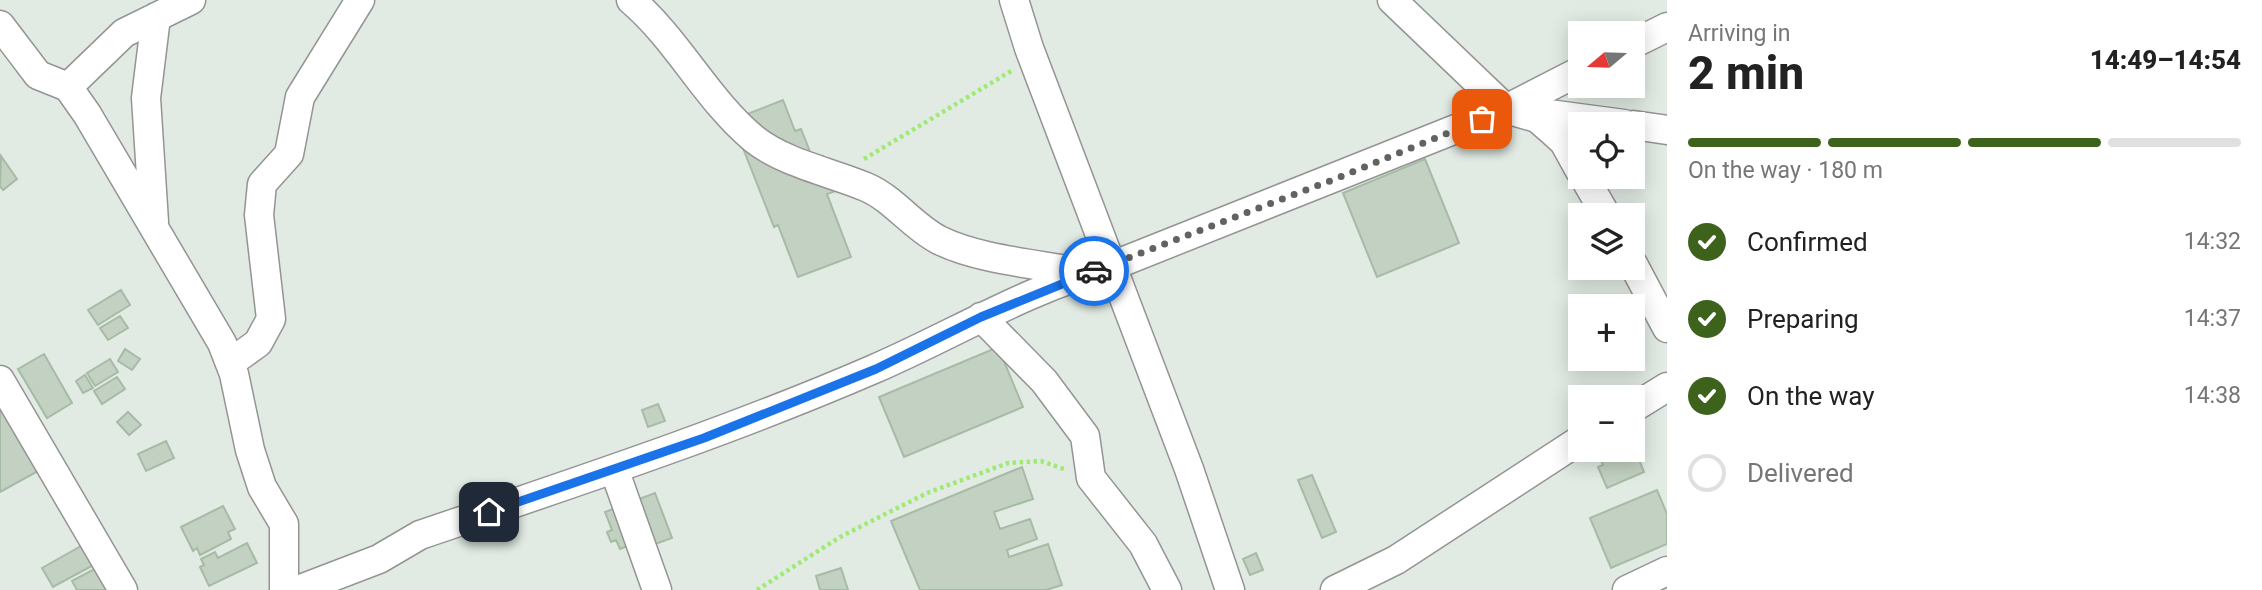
<!DOCTYPE html>
<html lang="en">
<head>
<meta charset="utf-8">
<style>
  :root { --surface:#fff; --page:#f2f2f2; --text:#222; --muted:#767676; --line:#e0e0e0; --accent:#3d621c }
  body { margin:0; font-family:Roboto,sans-serif; background:var(--page); color:var(--text); height:100vh; display:flex; flex-direction:column; font-size:26px; white-space:nowrap }
  * { box-sizing:border-box; margin:0 }
  p { font-size:23px; color:var(--muted) }
  .icon { flex:none; width:38px; height:38px; fill:none; stroke:currentColor; stroke-width:2; stroke-linecap:round; stroke-linejoin:round }
  .map { position:relative; flex:1; overflow:hidden }
  .panel { display:flex; flex-direction:column; background:var(--surface); width:595px }
  .panel>* { flex:none }
  .needle { width:46px; rotate:251deg }
  .fabs { position:absolute; left:1568px; top:21px; display:grid; gap:14px }
  .fabs a { display:grid; place-items:center; width:77px; height:77px; border-radius:0px; background:var(--surface); box-shadow:0 4px 18px #0003; font-size:35px }
  .pin { position:absolute; display:grid; place-items:center; width:60px; height:60px; color:#fff; margin:-30px; border-radius:14px; box-shadow:0 4px 10px #0006 }
  .courier { position:absolute; display:grid; place-items:center; width:70px; height:70px; margin:-35px; border:5px solid #1a73e8; border-radius:50%; background:#fff; color:#222; box-shadow:0 2px 9px #0007 }
  .headline em { font-style:normal; font-weight:800 }
  .headline div { display:flex; flex-direction:column-reverse }
  .headline { display:flex; align-items:center; justify-content:space-between; height:119px; padding:0 21px }
  h1 { font-size:46px; font-weight:800; line-height:52px }
  .bar { display:grid; grid-template-columns:repeat(4,1fr); gap:10px 7px; align-content:center; height:84px; padding:0 21px }
  .bar i { height:9px; border-radius:5px; background:var(--line) }
  .bar .selected { background:var(--accent) }
  .bar p { grid-column:span 4 }
  ol { padding:0 21px; list-style:none }
  li { display:flex; align-items:center; gap:21px; height:77px }
  li p { margin-inline-start:auto }
  li .icon { padding:7px; border-radius:50%; background:var(--accent); color:#fff; stroke-width:4 }
  li:last-child { color:var(--muted) }
  li i { width:38px; height:38px; border:4px solid var(--line); border-radius:50% }
  main { display:flex; flex:1; min-height:0 }
  .map>svg:first-child { display:block }
  .building { fill:#c3d1c2; stroke:#a6bba5; stroke-width:2 }
  .lines { fill:none; stroke-linecap:round; stroke-linejoin:round }
  .street-casing { stroke:#949494; stroke-width:31 }
  .path { stroke:#9fea73; stroke-width:4.5; stroke-dasharray:3.5 3.5; stroke-linecap:butt }
  .street { stroke:#fff; stroke-width:28 }
  .done { stroke:#606360; stroke-width:7; stroke-dasharray:0 12.6 }
  .route { stroke:#1a73e8; stroke-width:9 }
</style>
</head>
<body>
<main>
<div class="map">
<svg width="1667" height="590" viewBox="0 0 1667 590">
  <rect width="100%" height="100%" fill="#e1ebe3"/>
  <path class="building" d="M 783,100 L 795,131 L 801,129 L 813,159 L 823,156 L 836,191 L 827,194 L 851,257 L 798,277 L 778,225 L 774,227 L 732,120 Z
    M 1,156 L 17,179 L 3,190 L 0,186 Z
    M 1425,159 L 1459,243 L 1377,277 L 1343,193 Z
    M 121,290 L 130,305 L 98,325 L 88,310 Z
    M 120,316 L 128,328 L 108,340 L 100,328 Z
    M 998,347 L 1023,407 L 904,457 L 879,397 Z
    M 125,349 L 140,359 L 132,370 L 118,361 Z
    M 44,354 L 72,403 L 47,418 L 18,369 Z
    M 110,359 L 118,372 L 95,386 L 87,373 Z
    M 85,375 L 93,388 L 83,393 L 76,381 Z
    M 117,377 L 125,389 L 102,404 L 94,391 Z
    M 0,403 L 38,471 L 0,492 Z
    M 658,404 L 665,421 L 648,427 L 642,410 Z
    M 128,412 L 141,425 L 129,435 L 117,422 Z
    M 166,441 L 174,458 L 146,471 L 138,454 Z
    M 1633,445 L 1644,472 L 1607,488 L 1598,467 L 1603,465 L 1597,451 L 1633,450 Z
    M 1022,467 L 1033,499 L 994,512 L 1000,529 L 1030,519 L 1037,539 L 1007,550 L 1009,557 L 1048,544 L 1062,585 L 1046,590 L 920,590 L 891,521 Z
    M 1312,475 L 1336,532 L 1322,538 L 1298,480 Z
    M 1657,490 L 1667,514 L 1667,544 L 1611,568 L 1590,518 Z
    M 655,493 L 672,538 L 636,551 L 633,544 L 620,549 L 616,540 L 611,542 L 607,532 L 612,530 L 605,512 Z
    M 223,506 L 235,529 L 228,532 L 231,539 L 200,555 L 197,548 L 193,551 L 181,527 Z
    M 88,542 L 99,562 L 53,587 L 42,568 Z
    M 247,543 L 257,563 L 209,586 L 200,567 L 204,565 L 201,559 L 215,552 L 218,558 Z
    M 1256,553 L 1263,570 L 1250,575 L 1243,559 Z
    M 100,566 L 112,590 L 77,590 L 72,581 Z
    M 841,568 L 848,590 L 820,590 L 816,576 Z"/>
  <g class="lines">
    <g class="street-casing">
      <path id="street" d="M 631,0 C 678,40 706,99 754,139 C 784,163 830,172 866,187 C 894,199 912,226 939,240 C 979,260 1039,264 1084,273
        M 1014,0 L 1029,48 L 1189,469 L 1230,590
        M 1392,0 L 1506,109 L 1537,118 L 1552,131 L 1564,142 L 1580,171
        M 0,25 L 38,75 L 68,87 L 87,114 L 222,343 L 234,374 L 250,450 L 262,487 L 284,524 L 284,590
        M 1633,44 L 1667,27
        M 68,87 L 124,33 L 191,0
        M 1526,111 L 1624,124
        M 1633,125 L 1667,130
        M 1584,177 L 1606,215
        M 154,222 L 146,98 L 156,17
        M 1633,264 L 1667,328
        M 981,317 L 1044,381 L 1085,436 L 1091,478 L 1143,544 L 1167,590
        M 230,363 L 258,343 L 271,319 L 259,215 L 262,184 L 289,154 L 300,97 L 360,0
        M 0,380 L 123,590
        M 1633,408 L 1667,387
        M 614,469 L 657,590
        M 298,590 L 379,559 L 420,535 C 573,483 726,433 874,369 C 953,335 1028,288 1112,266 L 1506,109 L 1580,71
        M 1335,590 L 1396,560 L 1580,440
        M 1627,590 L 1667,571"/>
    </g>
    <path class="path" d="M 864,159 L 1013,70
      M 757,590 L 840,537 L 927,493 L 1008,463 L 1041,461 L 1064,469"/>
    <use href="#street" class="street"/>
  </g>
  <g class="lines">
    <path class="done" d="M 1094,271 L 1335,179 L 1482,119"/>
    <path class="route" d="M 489,512 L 704,438 L 876,369 L 981,317 L 1094,271"/>
  </g>
</svg>
<div class="fabs">
<a><svg class="needle" viewBox="-14 -14 28 28"><path d="M0-13l5 13h-10z" fill="#e53935"/><path d="M0 13l5-13h-10z" fill="#767676"/></svg></a>
<a><svg class="icon" aria-label="locate" viewBox="0 0 24 24"><circle cx="12" cy="12" r="6"/><path d="M12 2v4M12 18v4M2 12h4M18 12h4"/></svg></a>
<a><svg class="icon" aria-label="layers" viewBox="0 0 24 24"><path d="M12 4l9 5-9 5-9-5zM3 14l9 5 9-5"/></svg></a>
<a>+</a>
<a>−</a>
</div>
<div class="pin" style="left:1482px;top:119px;background:#ea580c"><svg class="icon" aria-label="bag" viewBox="0 0 24 24"><path d="M5 8h14l-1 12H6zM9 8a3 3 0 0 1 6 0"/></svg></div>
<div class="pin" style="left:489px;top:512px;background:#1f2937"><svg class="icon" aria-label="home" viewBox="0 0 24 24"><path d="M3 11l9-7 9 7M6 9v11h12V9"/></svg></div>
<div class="courier" style="left:1094px;top:271px"><svg class="icon" aria-label="car" viewBox="0 0 24 24"><path d="M5 17H2v-5l4-1 3-4h7l3 4 3 1v5h-3M9 17h6M6 11h13"/><circle cx="7" cy="17" r="2"/><circle cx="17" cy="17" r="2"/></svg></div>
</div>
<section class="panel">
<div class="headline"><div><h1>2 min</h1><p>Arriving in</p></div><em>14:49–14:54</em></div>
<div class="bar"><i class="selected"></i><i class="selected"></i><i class="selected"></i><i></i><p>On the way · 180 m</p></div>
<ol>
<li><svg class="icon" aria-label="check" viewBox="0 0 24 24"><path d="M5 12l5 5 9-10"/></svg>Confirmed<p>14:32</p></li>
<li><svg class="icon" aria-label="check" viewBox="0 0 24 24"><path d="M5 12l5 5 9-10"/></svg>Preparing<p>14:37</p></li>
<li><svg class="icon" aria-label="check" viewBox="0 0 24 24"><path d="M5 12l5 5 9-10"/></svg>On the way<p>14:38</p></li>
<li><i></i>Delivered</li>
</ol>
</section>
</main>
</body>
</html>
